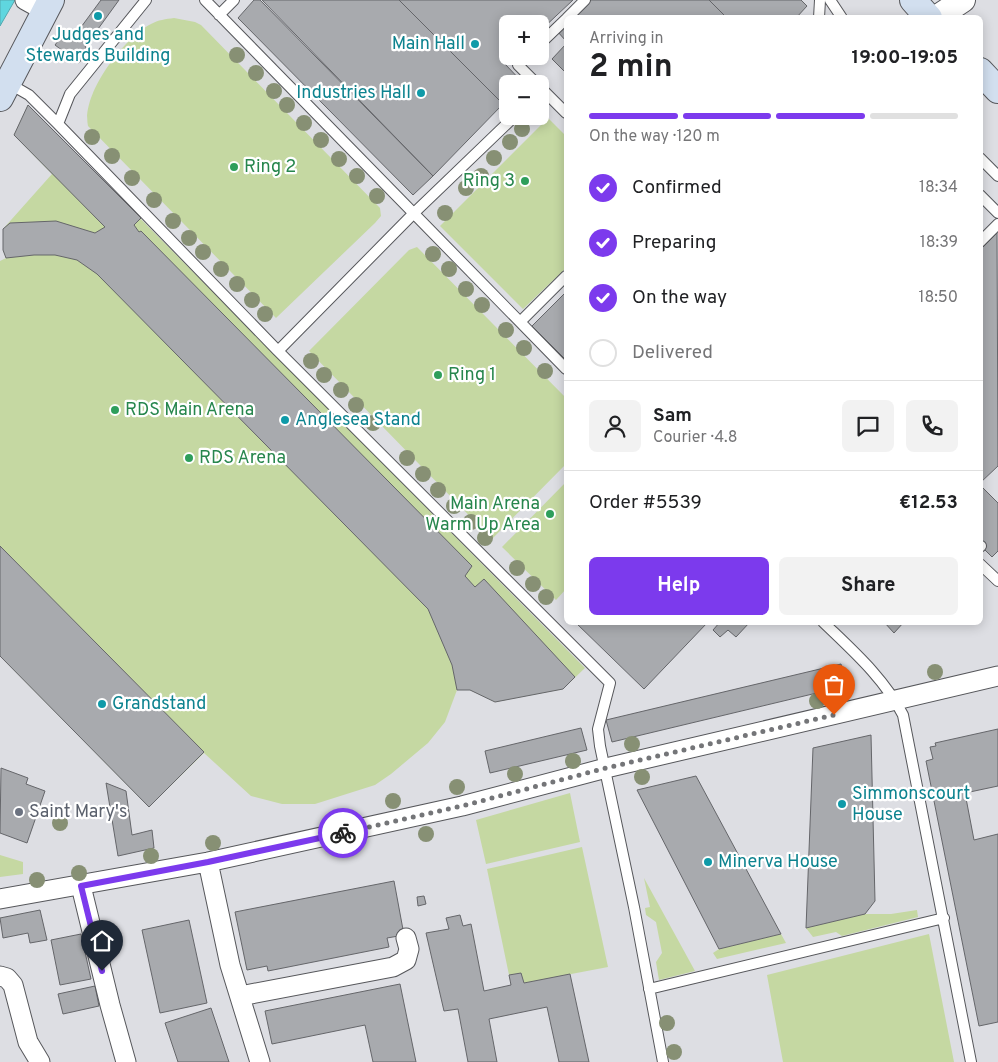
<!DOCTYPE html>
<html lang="en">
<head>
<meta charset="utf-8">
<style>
  :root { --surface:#fff; --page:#f2f2f2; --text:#202124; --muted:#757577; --line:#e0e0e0; --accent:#7c3aed }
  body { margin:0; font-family:Overpass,sans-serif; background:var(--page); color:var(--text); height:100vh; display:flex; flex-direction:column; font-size:19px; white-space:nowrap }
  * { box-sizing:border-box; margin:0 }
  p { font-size:16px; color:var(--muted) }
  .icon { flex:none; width:28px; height:28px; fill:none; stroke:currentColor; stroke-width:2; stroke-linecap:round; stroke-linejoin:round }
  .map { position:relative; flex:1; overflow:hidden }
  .drawer { position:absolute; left:564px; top:15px; width:419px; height:610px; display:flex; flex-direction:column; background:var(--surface); border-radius:8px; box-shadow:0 2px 12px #0003 }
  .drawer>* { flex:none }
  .controls { position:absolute; left:499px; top:15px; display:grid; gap:10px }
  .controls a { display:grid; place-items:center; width:50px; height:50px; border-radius:8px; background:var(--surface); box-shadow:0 2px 12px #0003; font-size:25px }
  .pin { position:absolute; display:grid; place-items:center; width:42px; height:42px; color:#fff; margin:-51px -21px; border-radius:50% 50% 50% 0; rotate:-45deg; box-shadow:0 0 5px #0007 }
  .pin .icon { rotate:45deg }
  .courier { position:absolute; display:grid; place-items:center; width:50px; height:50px; margin:-25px; border:4px solid #7c3aed; border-radius:50%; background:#fff; color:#222; box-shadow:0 1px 6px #0007 }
  .head em { font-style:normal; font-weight:700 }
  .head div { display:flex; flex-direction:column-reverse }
  .head { display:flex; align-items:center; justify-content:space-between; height:85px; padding:0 25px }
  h1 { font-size:32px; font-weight:700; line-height:38px }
  .bar { display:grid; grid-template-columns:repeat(4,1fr); gap:8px 5px; align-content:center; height:60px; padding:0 25px }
  .bar i { height:6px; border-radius:4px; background:var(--line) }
  .bar .current { background:var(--accent) }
  .bar p { grid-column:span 4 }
  .line { display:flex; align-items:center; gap:12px; padding:0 25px; border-top:1px solid var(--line) }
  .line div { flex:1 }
  .round { display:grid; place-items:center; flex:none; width:52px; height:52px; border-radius:8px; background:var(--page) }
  ol { padding:0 25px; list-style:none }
  li { display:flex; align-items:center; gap:15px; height:55px }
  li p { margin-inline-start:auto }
  li .icon { padding:5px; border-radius:50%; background:var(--accent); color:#fff; stroke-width:4 }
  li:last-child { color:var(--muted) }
  li i { width:28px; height:28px; border:2px solid var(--line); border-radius:50% }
  .primary-button { display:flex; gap:10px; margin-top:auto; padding:10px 25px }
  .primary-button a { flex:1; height:58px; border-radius:8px; background:var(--accent); color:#fff; font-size:20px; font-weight:700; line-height:58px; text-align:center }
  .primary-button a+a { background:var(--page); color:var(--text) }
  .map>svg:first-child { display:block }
  .green { fill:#c5d8a2 }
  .water { fill:#5fd6df; stroke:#54a8af }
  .building { fill:#a8aaae; stroke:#65666a }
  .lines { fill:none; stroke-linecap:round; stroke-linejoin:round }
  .service-casing { stroke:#56575b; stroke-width:12 }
  .minor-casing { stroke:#56575b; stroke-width:21 }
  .tertiary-casing { stroke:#56575b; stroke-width:26 }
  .secondary-casing { stroke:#56575b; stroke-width:28 }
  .service { stroke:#fff; stroke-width:10 }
  .minor { stroke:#fff; stroke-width:19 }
  .tertiary { stroke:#fff; stroke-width:24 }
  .secondary { stroke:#d2dfef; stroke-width:26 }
  .tree { fill:#879074 }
  .done { stroke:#747578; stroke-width:5; stroke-dasharray:0 9 }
  .route { stroke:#7c3aed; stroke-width:6 }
  .culture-dot { fill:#0f9aa8; stroke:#fff; stroke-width:2 }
  .leisure-dot { fill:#2e9e5b; stroke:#fff; stroke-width:2 }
  .worship-dot { fill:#6b7280; stroke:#fff; stroke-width:2 }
  .labels { text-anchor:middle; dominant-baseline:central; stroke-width:4.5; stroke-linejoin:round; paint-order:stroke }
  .culture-label { font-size:18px; fill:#0d838f; stroke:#fff; text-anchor:start }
  .leisure-label { font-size:18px; fill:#27864d; stroke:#fff; text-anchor:start }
  .worship-label { font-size:18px; fill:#5b616d; stroke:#fff; text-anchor:start }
</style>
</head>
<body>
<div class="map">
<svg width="998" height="1062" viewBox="0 0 998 1062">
  <rect width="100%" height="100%" fill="#dddee3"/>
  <path class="green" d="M 174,18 L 195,22 L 201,25 L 380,208 L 381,216 L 375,223 L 276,318 L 88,126 C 81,94 124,38 151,24 C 158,20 166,19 174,18 Z
    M 28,105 L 585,668 L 563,689 L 495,702 L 470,690 L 457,690 L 445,722 L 428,743 L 391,774 L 375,785 L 315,804 L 282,804 L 251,796 L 204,753 L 149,807 L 0,656 L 0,261 L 6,258 L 3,250 L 3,229 L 52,174 L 14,135 Z
    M 548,118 L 566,136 L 566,268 L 523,309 L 440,226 Z
    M 417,247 L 566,398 L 566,464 L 492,539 L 309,351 L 409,250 Z
    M 566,482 L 566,589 L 556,600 L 502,547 Z
    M 570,793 L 580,842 L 486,864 L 476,820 Z
    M 582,847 L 608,967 L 524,983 L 521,973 L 509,975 L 487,869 Z
    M 0,855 L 23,862 L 23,874 L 0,877 Z
    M 644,878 L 695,971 L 659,980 L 656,962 L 662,953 L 656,922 L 646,915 L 645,908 L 650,907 Z
    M 917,910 L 918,917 L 842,936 L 836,932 L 813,937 L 806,928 L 865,914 L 891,914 Z
    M 781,934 L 786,943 L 717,959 L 713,953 L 719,949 Z
    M 929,934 L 954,1062 L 783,1062 L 767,975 Z"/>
  <path class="water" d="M 0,0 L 15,0 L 0,26 Z"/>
  <path class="building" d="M 101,0 L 119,0 L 85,47 L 89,49 L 79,63 L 55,45 L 65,32 L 73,38 Z
    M 254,0 L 260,0 L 433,176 L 413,195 L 238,18 Z
    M 262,0 L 399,0 L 503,104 L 433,176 Z
    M 399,0 L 573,0 L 540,31 L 540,24 L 508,24 L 508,56 L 513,56 L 505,64 L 524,84 L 508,84 L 508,100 L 503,104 Z
    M 591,0 L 709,0 L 727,18 L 572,18 Z
    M 709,0 L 801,0 L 807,6 L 796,18 L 727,18 Z
    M 566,23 L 566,41 L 557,31 Z
    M 566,44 L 566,73 L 552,59 Z
    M 28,105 L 141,218 L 134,225 L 139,232 L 141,231 L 472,566 L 465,576 L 475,587 L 484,579 L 575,677 L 563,689 L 495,702 L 470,690 L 457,690 L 452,665 L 428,609 L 97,274 L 77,260 L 55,255 L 34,255 L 6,258 L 3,250 L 3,229 L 10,223 L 56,221 L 95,233 L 105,227 L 14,135 Z
    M 997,233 L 998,466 L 980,483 L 980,250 Z
    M 566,292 L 566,360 L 532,326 Z
    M 981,486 L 998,503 L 998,551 L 992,557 L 980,545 Z
    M 0,546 L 204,752 L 149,807 L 0,656 Z
    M 575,622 L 708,622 L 644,689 Z
    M 720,622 L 750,622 L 736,637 L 728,630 L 720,637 L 713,630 Z
    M 884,622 L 904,622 L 894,633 Z
    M 841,664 L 846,686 L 612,742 L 606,720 Z
    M 581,728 L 587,750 L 490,773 L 485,751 Z
    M 998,729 L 998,786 L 965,793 L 974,840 L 998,834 L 998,1022 L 979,1026 L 926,761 L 933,759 L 930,747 L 936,746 L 935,743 Z
    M 871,735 L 875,901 L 865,914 L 806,928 L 813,748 Z
    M 1,768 L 28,778 L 26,784 L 45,791 L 27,843 L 0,833 Z
    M 696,776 L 781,934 L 719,949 L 637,790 Z
    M 106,783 L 126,791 L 132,835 L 152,830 L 154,848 L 118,856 Z
    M 394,881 L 404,935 L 387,938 L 389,947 L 268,971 L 267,966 L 247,970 L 235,912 Z
    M 424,896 L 426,904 L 418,906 L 417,897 Z
    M 40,910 L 47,940 L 30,943 L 28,933 L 3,938 L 0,918 Z
    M 460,915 L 463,926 L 471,924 L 484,991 L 511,985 L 509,975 L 521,973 L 524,983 L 570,974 L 589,1062 L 559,1062 L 547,1007 L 489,1019 L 497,1062 L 468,1062 L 458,1009 L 444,1011 L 426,933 L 449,929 L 446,918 Z
    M 189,920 L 207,1003 L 160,1013 L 142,930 Z
    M 81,934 L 91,979 L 60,985 L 51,940 Z
    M 400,984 L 416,1062 L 373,1062 L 365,1025 L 272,1044 L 265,1011 Z
    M 95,986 L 99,1006 L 63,1014 L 58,994 Z
    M 211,1008 L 229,1062 L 178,1062 L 165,1023 Z"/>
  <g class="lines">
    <g class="service-casing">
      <path id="service" d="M 146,0 L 70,94 L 58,124 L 278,351 L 414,213 L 515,116
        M 205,0 L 566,369
        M 830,0 L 842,18
        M 219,15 L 234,0
        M 567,18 L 585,0
        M 819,18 L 820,0
        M 540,44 L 566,19
        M 528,56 L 518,65 L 537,84
        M 8,83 L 29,95 L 58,124
        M 540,93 L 543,90 L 566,113
        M 980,158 L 998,176
        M 980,195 L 998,213
        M 980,242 L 998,224
        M 520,322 L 566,276
        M 278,351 L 610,683 L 598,729 L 600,746 L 634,907 L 663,1062
        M 980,547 L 981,546
        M 980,564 L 998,581
        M 823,622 C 853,651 884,678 903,715 L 971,1062
        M 649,989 L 944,918"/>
    </g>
    <g class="minor-casing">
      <path id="minor" d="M 25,0 L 45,11
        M 208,862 L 230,965 L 260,1062
        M 81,886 L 110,1005 L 126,1062
        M 0,899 L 208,862 L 462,806 L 606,768 L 998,676
        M 0,976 L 7,978 L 13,985 L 28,1042 L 40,1062
        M 240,996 L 393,967 L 406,960 L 409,949 L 406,938"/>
    </g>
    <g class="tertiary-casing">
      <path id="tertiary" d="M 936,18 L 963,0"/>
    </g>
    <g class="secondary-casing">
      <path id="secondary" d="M 913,0 L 929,18
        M 980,71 L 998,90
        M 0,98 L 51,0"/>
    </g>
    <use href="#service" class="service"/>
    <use href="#minor" class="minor"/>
    <use href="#tertiary" class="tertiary"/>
    <use href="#secondary" class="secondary"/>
  </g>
  <g class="tree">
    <circle cx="237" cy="55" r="8"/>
    <circle cx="256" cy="73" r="8"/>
    <circle cx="274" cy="91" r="8"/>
    <circle cx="287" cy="105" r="8"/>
    <circle cx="304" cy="123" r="8"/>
    <circle cx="522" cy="129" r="8"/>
    <circle cx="92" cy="137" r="8"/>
    <circle cx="321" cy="140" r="8"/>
    <circle cx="510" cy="142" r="8"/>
    <circle cx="112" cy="156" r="8"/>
    <circle cx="494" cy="158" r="8"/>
    <circle cx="339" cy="159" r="8"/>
    <circle cx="357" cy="176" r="8"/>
    <circle cx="481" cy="176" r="8"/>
    <circle cx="132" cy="178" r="8"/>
    <circle cx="466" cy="188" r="8"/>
    <circle cx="377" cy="196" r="8"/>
    <circle cx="154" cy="200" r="8"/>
    <circle cx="445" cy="213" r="8"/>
    <circle cx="173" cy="221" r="8"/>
    <circle cx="189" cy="238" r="8"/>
    <circle cx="203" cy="252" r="8"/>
    <circle cx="433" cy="254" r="8"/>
    <circle cx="221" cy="269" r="8"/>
    <circle cx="449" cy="269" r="8"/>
    <circle cx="237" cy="284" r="8"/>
    <circle cx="466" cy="289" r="8"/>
    <circle cx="252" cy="300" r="8"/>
    <circle cx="482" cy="305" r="8"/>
    <circle cx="265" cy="314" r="8"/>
    <circle cx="506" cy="330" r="8"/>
    <circle cx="524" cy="348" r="8"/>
    <circle cx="311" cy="361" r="8"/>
    <circle cx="545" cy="371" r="8"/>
    <circle cx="324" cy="375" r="8"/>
    <circle cx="341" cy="390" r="8"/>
    <circle cx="356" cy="405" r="8"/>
    <circle cx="373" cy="423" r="8"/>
    <circle cx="407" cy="458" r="8"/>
    <circle cx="423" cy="474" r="8"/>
    <circle cx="438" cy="490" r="8"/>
    <circle cx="454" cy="506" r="8"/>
    <circle cx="471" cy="522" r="8"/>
    <circle cx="485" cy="538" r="8"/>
    <circle cx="517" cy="568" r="8"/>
    <circle cx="533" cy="584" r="8"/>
    <circle cx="546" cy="597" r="8"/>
    <circle cx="935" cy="672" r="8"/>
    <circle cx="817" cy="701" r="8"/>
    <circle cx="632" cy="744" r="8"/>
    <circle cx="573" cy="761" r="8"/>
    <circle cx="515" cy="774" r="8"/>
    <circle cx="642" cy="777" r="8"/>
    <circle cx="457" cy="787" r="8"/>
    <circle cx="393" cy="801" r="8"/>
    <circle cx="60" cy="823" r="8"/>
    <circle cx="426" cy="834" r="8"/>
    <circle cx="213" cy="843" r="8"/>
    <circle cx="151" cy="856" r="8"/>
    <circle cx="79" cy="873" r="8"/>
    <circle cx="37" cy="880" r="8"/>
    <circle cx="667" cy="1023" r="8"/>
    <circle cx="674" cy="1052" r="8"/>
  </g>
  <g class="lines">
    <path class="done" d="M 343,833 L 462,806 L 606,768 L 834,715"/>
    <path class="route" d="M 102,971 L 81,886 L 208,862 L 343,833"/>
  </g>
  <g class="culture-dot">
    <circle cx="98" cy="16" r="5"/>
    <circle cx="475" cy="44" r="5"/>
    <circle cx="421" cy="93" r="5"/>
    <circle cx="285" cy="420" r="5"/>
    <circle cx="102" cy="704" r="5"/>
    <circle cx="842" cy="804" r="5"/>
    <circle cx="708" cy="862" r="5"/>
  </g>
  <g class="leisure-dot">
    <circle cx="234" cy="167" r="5"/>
    <circle cx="525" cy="181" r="5"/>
    <circle cx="438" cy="375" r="5"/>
    <circle cx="115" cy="410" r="5"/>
    <circle cx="189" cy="458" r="5"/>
    <circle cx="550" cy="514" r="5"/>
  </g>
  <circle class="worship-dot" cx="19" cy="812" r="5"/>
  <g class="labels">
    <g class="culture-label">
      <text x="98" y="35" text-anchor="middle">Judges and<tspan x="98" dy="21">Stewards Building</tspan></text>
      <text x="465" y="44" text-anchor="end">Main Hall</text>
      <text x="411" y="93" text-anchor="end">Industries Hall</text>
      <text x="295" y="420">Anglesea Stand</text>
      <text x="112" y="704">Grandstand</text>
      <text x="852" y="794">Simmonscourt<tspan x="852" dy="21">House</tspan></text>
      <text x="718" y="862">Minerva House</text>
    </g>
    <g class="leisure-label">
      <text x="244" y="167">Ring 2</text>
      <text x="515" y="181" text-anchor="end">Ring 3</text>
      <text x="448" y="375">Ring 1</text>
      <text x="125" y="410">RDS Main Arena</text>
      <text x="199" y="458">RDS Arena</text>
      <text x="540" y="504" text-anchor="end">Main Arena<tspan x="540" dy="21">Warm Up Area</tspan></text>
    </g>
    <g class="worship-label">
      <text x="29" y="812">Saint Mary's</text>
    </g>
  </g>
</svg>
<div class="controls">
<a>+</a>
<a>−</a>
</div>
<div class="pin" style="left:834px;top:715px;background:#ea580c"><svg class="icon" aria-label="bag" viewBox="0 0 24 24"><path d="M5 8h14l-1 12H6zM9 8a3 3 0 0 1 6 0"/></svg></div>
<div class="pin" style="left:102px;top:971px;background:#1f2937"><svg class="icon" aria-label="home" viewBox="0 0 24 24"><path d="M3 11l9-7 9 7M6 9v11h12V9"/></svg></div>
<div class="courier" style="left:343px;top:833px"><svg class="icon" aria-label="bike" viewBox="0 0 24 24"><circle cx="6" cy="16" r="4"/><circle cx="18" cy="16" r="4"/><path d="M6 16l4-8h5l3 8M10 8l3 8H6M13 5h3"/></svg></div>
<section class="drawer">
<div class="head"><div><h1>2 min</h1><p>Arriving in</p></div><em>19:00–19:05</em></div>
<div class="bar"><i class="current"></i><i class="current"></i><i class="current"></i><i></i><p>On the way · 120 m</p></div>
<ol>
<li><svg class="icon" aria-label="check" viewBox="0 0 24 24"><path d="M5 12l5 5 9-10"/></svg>Confirmed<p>18:34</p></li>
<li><svg class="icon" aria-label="check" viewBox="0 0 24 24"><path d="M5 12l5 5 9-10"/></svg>Preparing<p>18:39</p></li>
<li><svg class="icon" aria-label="check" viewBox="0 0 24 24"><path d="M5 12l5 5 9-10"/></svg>On the way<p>18:50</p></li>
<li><i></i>Delivered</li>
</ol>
<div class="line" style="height:90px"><a class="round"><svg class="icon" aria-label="person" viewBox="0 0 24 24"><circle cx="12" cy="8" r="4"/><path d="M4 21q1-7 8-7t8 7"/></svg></a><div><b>Sam</b><p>Courier · 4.8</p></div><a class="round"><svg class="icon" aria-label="chat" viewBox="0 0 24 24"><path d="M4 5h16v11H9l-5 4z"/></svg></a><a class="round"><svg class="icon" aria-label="phone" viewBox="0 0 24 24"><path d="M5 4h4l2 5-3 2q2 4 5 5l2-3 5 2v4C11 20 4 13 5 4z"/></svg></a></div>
<div class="line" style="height:65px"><div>Order #5539</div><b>€12.53</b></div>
<div class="primary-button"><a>Help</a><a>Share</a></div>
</section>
</div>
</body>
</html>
